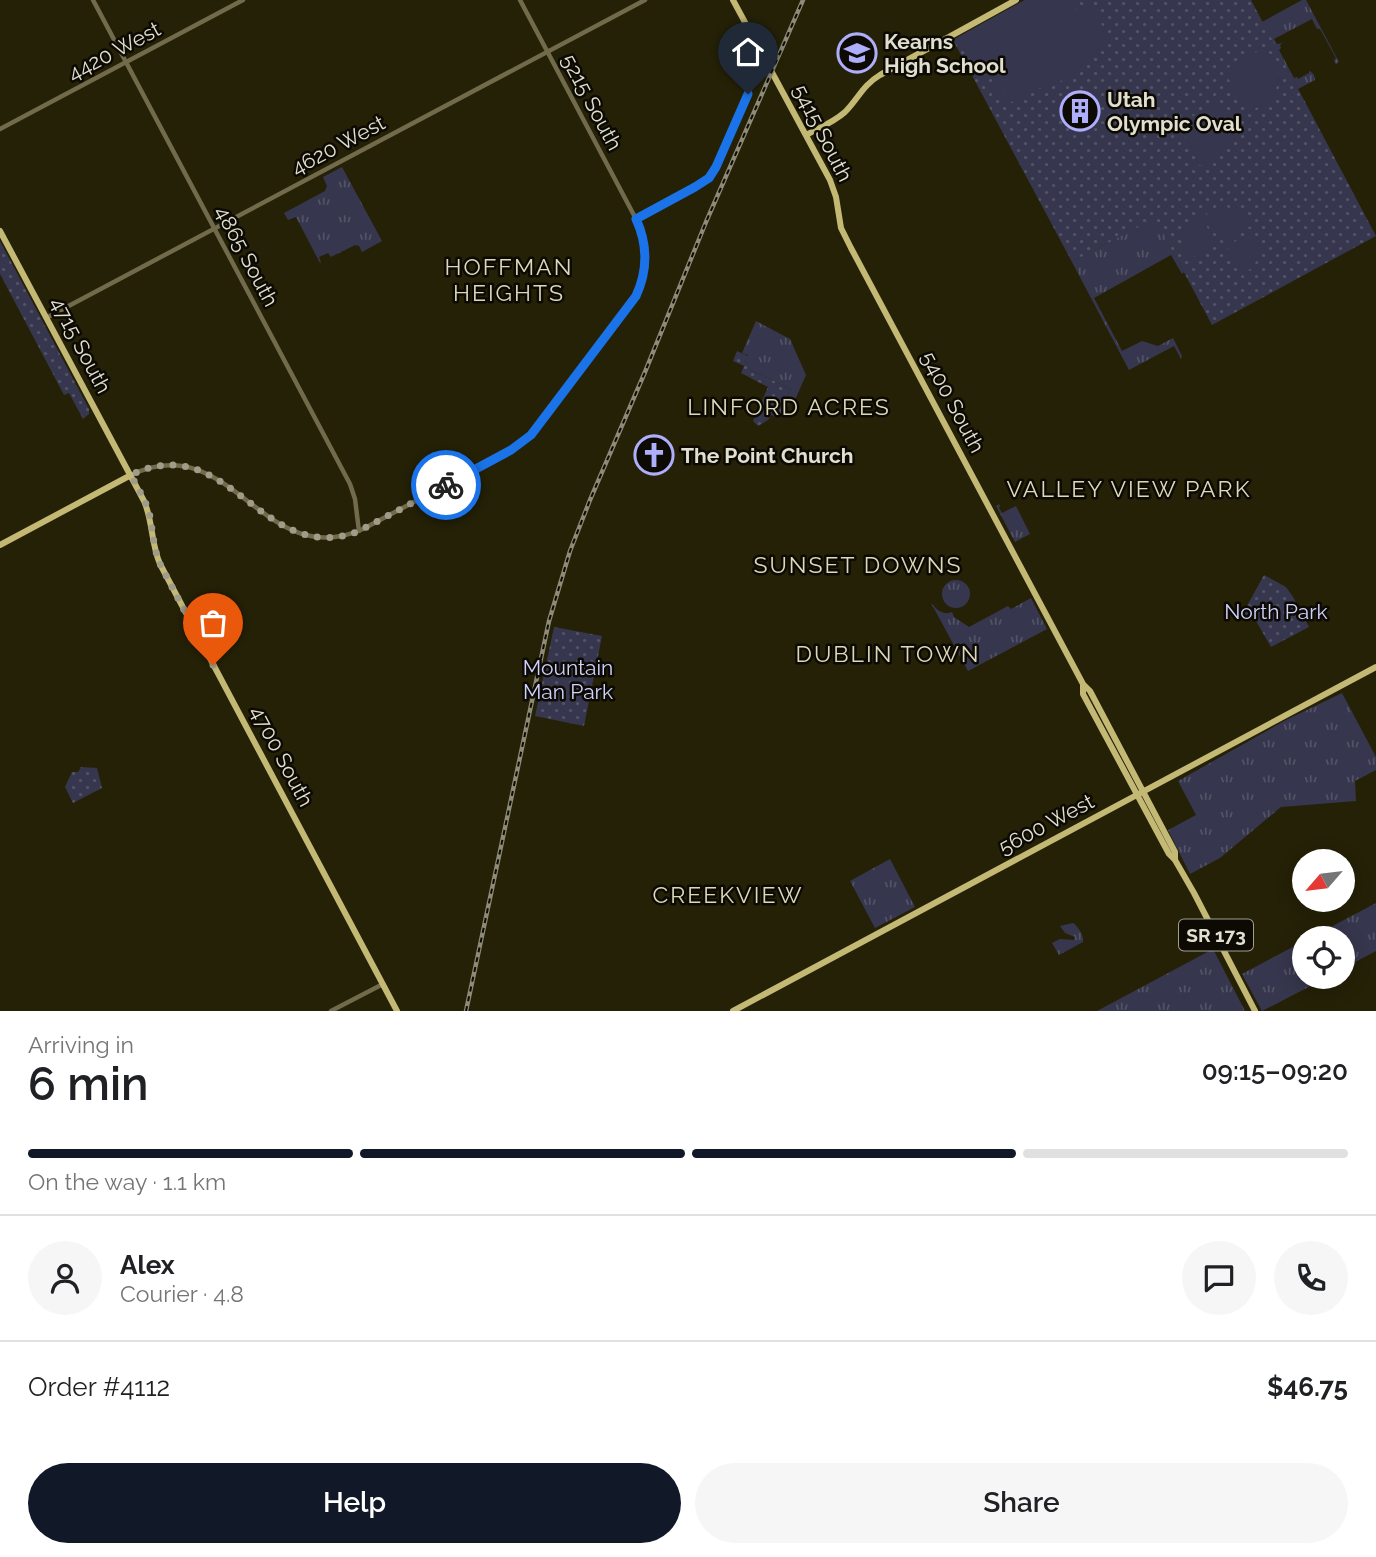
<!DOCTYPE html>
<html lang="en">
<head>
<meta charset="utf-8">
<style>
  :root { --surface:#fff; --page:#f6f6f6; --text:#202124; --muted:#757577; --line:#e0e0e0; --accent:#111827 }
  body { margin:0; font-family:Raleway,sans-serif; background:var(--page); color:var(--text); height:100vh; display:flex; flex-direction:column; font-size:26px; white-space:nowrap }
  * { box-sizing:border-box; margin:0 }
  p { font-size:23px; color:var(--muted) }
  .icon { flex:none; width:38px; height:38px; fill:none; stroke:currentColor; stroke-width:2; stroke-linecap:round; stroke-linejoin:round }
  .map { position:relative; height:1011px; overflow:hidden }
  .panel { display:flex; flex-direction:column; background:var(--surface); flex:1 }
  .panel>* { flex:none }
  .needle { width:46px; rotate:242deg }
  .buttons { position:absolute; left:1292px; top:849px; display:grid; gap:14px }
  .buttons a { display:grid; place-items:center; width:63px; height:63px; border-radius:50%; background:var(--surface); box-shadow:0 4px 18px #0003; font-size:35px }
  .pin { position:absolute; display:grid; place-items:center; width:60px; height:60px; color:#fff; margin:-72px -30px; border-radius:50% 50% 50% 0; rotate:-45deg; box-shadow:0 0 7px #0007 }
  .pin .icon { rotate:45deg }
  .courier { position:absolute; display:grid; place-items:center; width:70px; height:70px; margin:-35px; border:5px solid #1a73e8; border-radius:50%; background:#fff; color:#222; box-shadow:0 2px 9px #0007 }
  .overview em { font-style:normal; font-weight:600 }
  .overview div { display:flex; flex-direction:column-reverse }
  .overview { display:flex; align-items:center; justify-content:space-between; height:119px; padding:0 28px }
  h1 { font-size:46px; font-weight:600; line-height:52px }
  .bar { display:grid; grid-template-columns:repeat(4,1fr); gap:10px 7px; align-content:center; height:84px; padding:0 28px }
  .bar i { height:9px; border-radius:5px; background:var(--line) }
  .bar .current { background:var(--accent) }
  .bar p { grid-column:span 4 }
  .line { display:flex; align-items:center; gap:18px; padding:0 28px; border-top:2px solid var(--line) }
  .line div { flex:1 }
  .round { display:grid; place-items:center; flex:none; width:74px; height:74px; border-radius:37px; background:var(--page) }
  .cta { display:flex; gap:14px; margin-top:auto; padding:14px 28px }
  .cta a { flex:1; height:80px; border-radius:42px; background:var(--accent); color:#fff; font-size:28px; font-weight:600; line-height:80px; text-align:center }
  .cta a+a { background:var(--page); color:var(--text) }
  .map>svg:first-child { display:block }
  .grass { fill:url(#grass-tufts) }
  .park { fill:url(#park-dots) }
  .pitch { fill:#36364e }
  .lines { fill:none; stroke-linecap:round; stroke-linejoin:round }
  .minor { stroke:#716b4c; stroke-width:4.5 }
  .major { stroke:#c3b874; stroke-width:6 }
  .rail-casing { stroke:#8d8a76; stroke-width:4.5 }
  .rail { stroke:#0c0a03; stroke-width:2; stroke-dasharray:5; stroke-linecap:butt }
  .done { stroke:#9f9c8a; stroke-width:7; stroke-dasharray:0 12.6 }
  .route { stroke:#1a73e8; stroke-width:9 }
  .labels { text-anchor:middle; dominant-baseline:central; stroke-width:5; stroke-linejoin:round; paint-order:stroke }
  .shield { fill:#0c0a03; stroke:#a19f92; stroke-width:2 }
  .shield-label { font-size:19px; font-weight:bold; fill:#e1dfd0 }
  .poi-label { font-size:21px; font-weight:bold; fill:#e1dfd0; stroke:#0c0a03; text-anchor:start }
  .street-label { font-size:21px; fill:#e1dfd0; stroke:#0c0a03 }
  .park-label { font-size:21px; fill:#d0d1fc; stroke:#0c0a03 }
  .neighbourhood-label { font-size:23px; letter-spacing:2px; fill:#dcd8ba; stroke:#0c0a03 }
</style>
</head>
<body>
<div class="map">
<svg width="1376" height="1011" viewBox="0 0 1376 1011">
  <defs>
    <pattern id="grass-tufts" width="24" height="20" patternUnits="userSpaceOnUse" patternTransform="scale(1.75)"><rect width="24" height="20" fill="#36364e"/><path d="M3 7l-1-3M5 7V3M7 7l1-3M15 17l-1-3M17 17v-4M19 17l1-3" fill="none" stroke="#535366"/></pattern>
    <pattern id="park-dots" width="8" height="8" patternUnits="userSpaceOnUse" patternTransform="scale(1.75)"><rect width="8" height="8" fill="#36364e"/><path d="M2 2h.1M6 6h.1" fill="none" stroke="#535366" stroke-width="1.8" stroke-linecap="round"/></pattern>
  </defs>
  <rect width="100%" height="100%" fill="#252107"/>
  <path class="grass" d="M 1302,0 L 1306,0 L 1339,62 L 1336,64 L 1334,60 L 1336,58 L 1320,29 L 1317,29 L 1312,19 L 1274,39 L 1277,44 L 1283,43 L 1280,45 L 1281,48 L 1279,50 L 1294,78 L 1297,77 L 1298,79 L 1309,73 L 1309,71 C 1313,72 1315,76 1315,80 L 1298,89 L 1262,22 Z
    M 342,167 L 382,241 L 362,252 L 359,246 L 355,245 L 331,257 L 328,253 L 319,257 L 321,262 L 320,263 L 296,217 L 288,220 L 284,213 L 325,191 L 327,186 L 323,177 Z
    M 1155,217 L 1184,272 L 1182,274 L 1171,255 L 1094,298 L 1122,351 L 1142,341 L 1158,346 L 1173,338 L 1182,356 L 1181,359 L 1174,346 L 1129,370 L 1072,262 Z
    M 756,321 L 790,339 L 806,375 L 795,400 L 789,402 L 787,410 L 775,417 L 772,415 L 791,389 L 749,369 L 750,365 L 745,362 L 748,355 L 742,353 Z
    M 999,504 L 1000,506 L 999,508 L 1002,513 L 1016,506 L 1030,534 L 1015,542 L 996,506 Z
    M942 594a14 14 0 1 1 28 0a14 14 0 1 1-28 0Z
    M 1031,598 L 1047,629 L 968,671 L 931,603 C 936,609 943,616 952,612 L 954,617 L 969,627 L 1008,606 L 1011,609 Z
    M 1342,693 L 1376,757 L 1376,770 L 1355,781 L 1356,801 L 1281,807 L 1220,858 L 1190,874 L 1168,830 L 1196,815 L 1178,781 L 1286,720 Z
    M 890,859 L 915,907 L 875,928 L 850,881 Z
    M 1376,903 L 1376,951 L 1342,969 L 1342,938 L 1310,938 Z
    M 1073,923 C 1078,926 1084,936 1083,942 L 1059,955 L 1052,943 L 1060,939 L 1074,940 L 1075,937 L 1065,933 L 1060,926 Z
    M 1304,941 L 1304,976 L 1328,977 L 1262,1011 L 1242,974 Z
    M 1213,949 L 1245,1011 L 1097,1011 Z"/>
  <path class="park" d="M 1025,0 L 1251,0 L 1376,236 L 1212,325 L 1155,218 L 1072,262 L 953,40 Z
    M 0,241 L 89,409 L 89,414 L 83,419 L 69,393 L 64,395 L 0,274 Z
    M 737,351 L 748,356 L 745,362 L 751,365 L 749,369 L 791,389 L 768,420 L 758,426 L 753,421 L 768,387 L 741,373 L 744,366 L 733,361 Z
    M 1264,575 L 1286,587 L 1293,597 L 1309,627 L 1271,647 L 1256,621 L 1243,613 Z
    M 554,627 L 602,636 L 584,726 L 535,716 Z
    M 81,767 L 97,768 L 102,788 L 73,803 L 65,787 L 72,772 L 78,772 Z"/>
  <path class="pitch" d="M 1025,0 L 1069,0 L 1075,10 L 1089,3 L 1110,39 L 1073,74 L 1052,86 L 1032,90 L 1008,104 L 1001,91 L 998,92 L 987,69 L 972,64 L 958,37 Z
    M 1265,47 L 1280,75 L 1273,99 L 1247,113 L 1225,72 L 1226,69 Z
    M 1219,101 L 1234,127 L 1226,153 L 1200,166 L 1179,124 Z
    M 1226,207 C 1239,210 1244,215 1251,226 L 1225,239 L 1221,239 L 1206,212 L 1216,208 Z
    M 1201,216 L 1215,242 L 1213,246 L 1188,260 C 1177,240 1182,226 1201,216 Z
    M 1254,232 C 1263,252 1260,264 1241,276 L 1227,251 L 1228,245 Z"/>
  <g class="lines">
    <path class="minor" d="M 93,0 L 350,484 L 355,499 L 359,531
      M 0,129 L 243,0
      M 636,219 L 701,184 L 712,175 L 764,58
      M 46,318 L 645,0
      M 131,475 C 233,427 262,574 363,529 L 506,453 L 521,444 L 531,434 L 633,301 C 649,275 649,246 636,219 L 520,0
      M 331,1011 L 383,984"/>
    <path class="major" d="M 733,0 L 830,180 L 836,197 L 841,228 L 851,248 L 1083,684 L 1090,691 L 1175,852 L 1175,860
      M 806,135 C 819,128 834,122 845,112 C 858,99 863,85 880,75 L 1016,0
      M 0,231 L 144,501 C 153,521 151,544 160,564 L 397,1011
      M 0,545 L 131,475
      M 1083,684 L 1083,694 L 1169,854 L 1175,860 L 1194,893 L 1255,1011
      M 733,1011 L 1376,667"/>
    <g class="rail-casing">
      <path id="rail" d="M 466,1011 L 549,621 L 570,551 L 590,500 L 645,372 L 706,222 L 803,0"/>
    </g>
    <use href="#rail" class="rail"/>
  </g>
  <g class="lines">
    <path class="done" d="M 213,665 L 160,564 C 153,547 153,530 149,512 C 145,499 137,487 131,475 C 230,427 261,569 359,531 L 446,485"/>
    <path class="route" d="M 446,485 L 511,450 L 531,435 L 636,296 C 648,270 648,245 636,219 L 695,187 L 709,178 L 716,167 L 748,94"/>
  </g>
  <defs>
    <g id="school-ring" transform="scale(2.0125)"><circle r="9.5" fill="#0c0a03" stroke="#afaefa" stroke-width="1.5"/><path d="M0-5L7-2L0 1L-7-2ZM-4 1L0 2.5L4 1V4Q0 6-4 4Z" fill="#afaefa"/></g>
    <g id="building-ring" transform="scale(2.0125)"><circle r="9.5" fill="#0c0a03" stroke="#afaefa" stroke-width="1.5"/><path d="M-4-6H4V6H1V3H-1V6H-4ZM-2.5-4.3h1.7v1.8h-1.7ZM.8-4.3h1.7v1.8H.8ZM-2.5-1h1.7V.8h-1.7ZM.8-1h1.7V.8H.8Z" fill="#afaefa"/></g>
    <g id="church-ring" transform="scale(2.0125)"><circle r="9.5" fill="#0c0a03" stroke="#afaefa" stroke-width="1.5"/><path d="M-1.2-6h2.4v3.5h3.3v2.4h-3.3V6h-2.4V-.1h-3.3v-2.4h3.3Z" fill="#afaefa"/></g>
  </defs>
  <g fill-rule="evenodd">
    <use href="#school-ring" x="857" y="53"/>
    <use href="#building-ring" x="1080" y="111"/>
    <use href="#church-ring" x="654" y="455"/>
  </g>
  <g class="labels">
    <rect class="shield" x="1179" y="919.5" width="74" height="31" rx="5"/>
    <g class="shield-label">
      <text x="1216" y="935">SR 173</text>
    </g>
    <g class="poi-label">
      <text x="884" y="41">Kearns<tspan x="884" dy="24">High School</tspan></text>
      <text x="1107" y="99">Utah<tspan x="1107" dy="24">Olympic Oval</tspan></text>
      <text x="681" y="455">The Point Church</text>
    </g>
    <g class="street-label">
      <text transform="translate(114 51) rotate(-28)">4420 West</text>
      <text transform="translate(592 102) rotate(62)">5215 South</text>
      <text transform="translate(823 133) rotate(63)">5415 South</text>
      <text transform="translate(338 145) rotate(-28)">4620 West</text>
      <text transform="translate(247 256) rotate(62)">4865 South</text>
      <text transform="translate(81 345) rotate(62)">4715 South</text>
      <text transform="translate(953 402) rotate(62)">5400 South</text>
      <text transform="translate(282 756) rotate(62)">4700 South</text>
      <text transform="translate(1046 824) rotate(-28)">5600 West</text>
    </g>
    <g class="park-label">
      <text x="1276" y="611">North Park</text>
      <text x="568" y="667">Mountain<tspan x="568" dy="24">Man Park</tspan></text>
    </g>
    <g class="neighbourhood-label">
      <text x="509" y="266">HOFFMAN<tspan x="509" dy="26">HEIGHTS</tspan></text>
      <text x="789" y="406">LINFORD ACRES</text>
      <text x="1129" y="488">VALLEY VIEW PARK</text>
      <text x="858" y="564">SUNSET DOWNS</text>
      <text x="888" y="653">DUBLIN TOWN</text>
      <text x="728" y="894">CREEKVIEW</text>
    </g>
  </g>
</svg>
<div class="buttons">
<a><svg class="needle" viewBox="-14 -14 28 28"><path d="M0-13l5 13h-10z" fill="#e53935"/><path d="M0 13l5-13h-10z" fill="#757577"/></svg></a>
<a><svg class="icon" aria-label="locate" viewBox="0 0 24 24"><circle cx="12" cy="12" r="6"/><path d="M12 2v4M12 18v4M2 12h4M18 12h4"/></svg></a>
</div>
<div class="pin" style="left:213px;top:665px;background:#ea580c"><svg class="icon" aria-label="bag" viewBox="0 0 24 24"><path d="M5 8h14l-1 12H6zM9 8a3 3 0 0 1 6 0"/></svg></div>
<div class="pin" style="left:748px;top:94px;background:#1f2937"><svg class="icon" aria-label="home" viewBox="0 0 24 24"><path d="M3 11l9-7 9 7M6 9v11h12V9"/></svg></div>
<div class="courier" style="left:446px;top:485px"><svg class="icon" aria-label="bike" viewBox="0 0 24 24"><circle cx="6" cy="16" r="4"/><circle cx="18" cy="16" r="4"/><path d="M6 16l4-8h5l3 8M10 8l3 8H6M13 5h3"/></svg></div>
</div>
<section class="panel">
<div class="overview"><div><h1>6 min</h1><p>Arriving in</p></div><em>09:15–09:20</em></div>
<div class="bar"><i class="current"></i><i class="current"></i><i class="current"></i><i></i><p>On the way · 1.1 km</p></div>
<div class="line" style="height:126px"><a class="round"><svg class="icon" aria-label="person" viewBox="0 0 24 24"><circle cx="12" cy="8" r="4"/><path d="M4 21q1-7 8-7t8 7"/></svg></a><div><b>Alex</b><p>Courier · 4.8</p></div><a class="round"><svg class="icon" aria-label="chat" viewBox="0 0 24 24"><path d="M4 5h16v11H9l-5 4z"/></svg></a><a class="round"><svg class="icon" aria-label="phone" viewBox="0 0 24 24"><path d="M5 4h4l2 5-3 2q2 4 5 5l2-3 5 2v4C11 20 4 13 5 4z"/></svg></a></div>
<div class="line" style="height:91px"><div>Order #4112</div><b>$46.75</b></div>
<div class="cta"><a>Help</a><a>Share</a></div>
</section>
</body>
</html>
